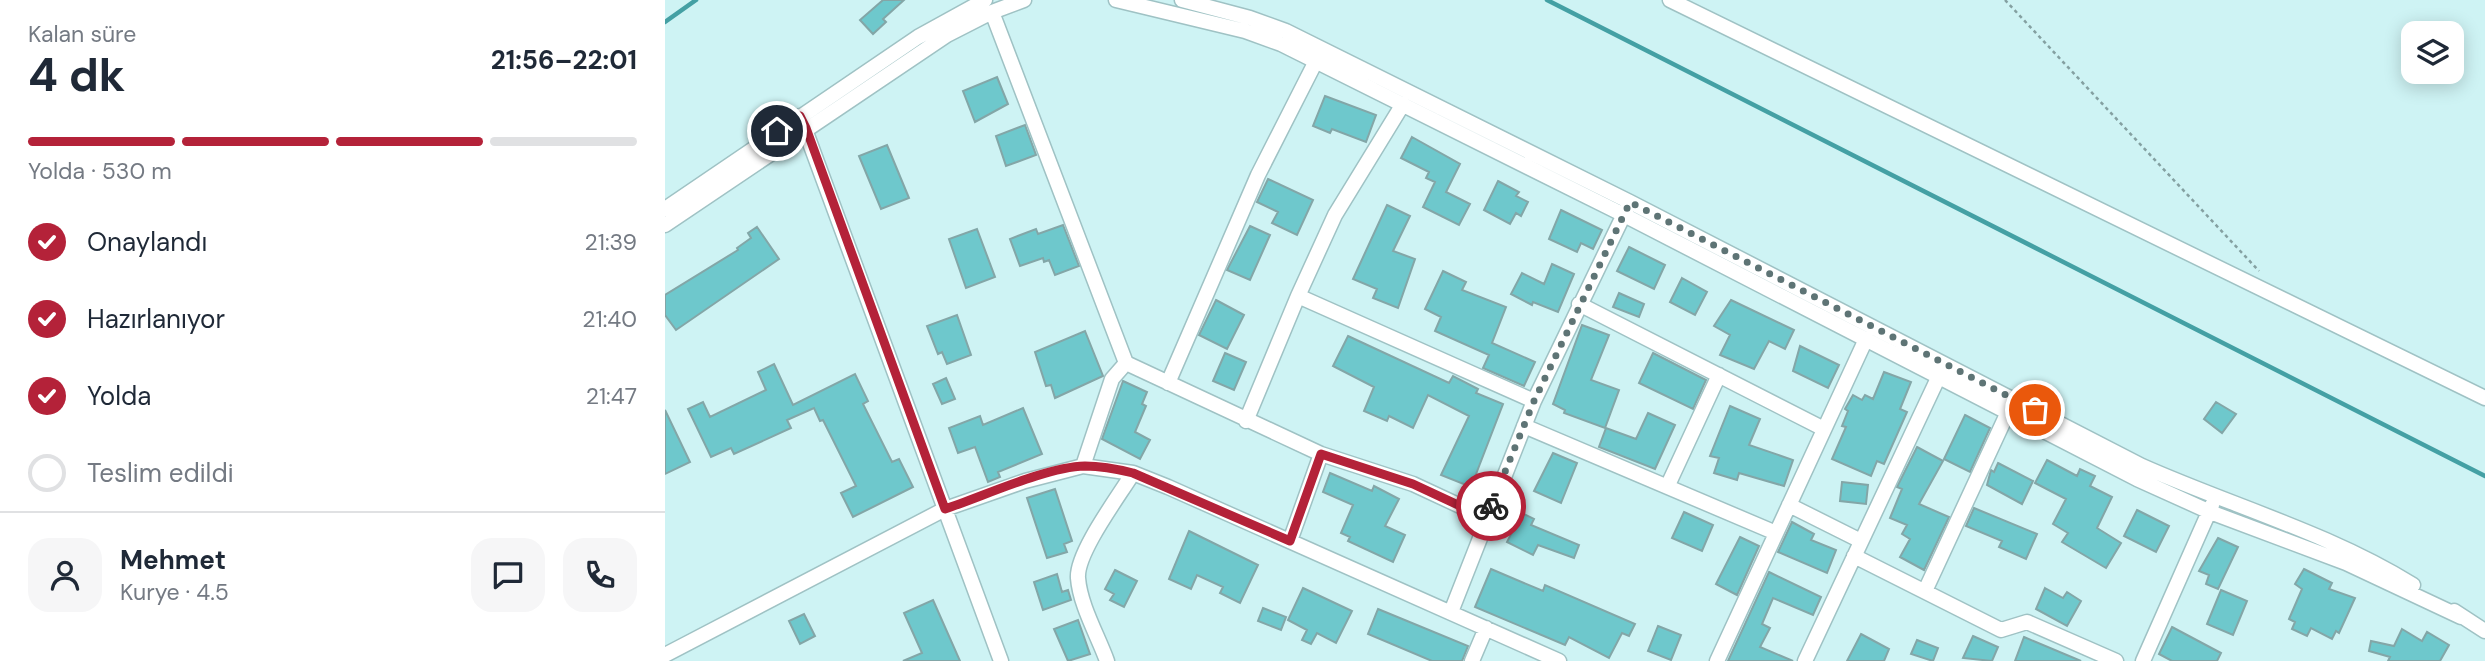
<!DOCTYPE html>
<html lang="tr">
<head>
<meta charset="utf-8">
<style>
  :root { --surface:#fff; --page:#f6f6f7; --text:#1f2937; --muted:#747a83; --line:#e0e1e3; --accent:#b42239 }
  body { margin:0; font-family:"DM Sans",sans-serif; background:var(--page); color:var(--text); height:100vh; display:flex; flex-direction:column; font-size:26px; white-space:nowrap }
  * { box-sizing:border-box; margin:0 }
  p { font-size:23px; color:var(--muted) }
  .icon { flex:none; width:38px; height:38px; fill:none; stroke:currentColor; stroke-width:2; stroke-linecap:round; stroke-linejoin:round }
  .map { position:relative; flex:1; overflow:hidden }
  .sheet { display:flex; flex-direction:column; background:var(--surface); width:665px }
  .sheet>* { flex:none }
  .controls { position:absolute; left:1736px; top:21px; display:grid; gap:14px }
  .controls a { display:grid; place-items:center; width:63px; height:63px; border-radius:14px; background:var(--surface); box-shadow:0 4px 18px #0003; font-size:35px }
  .pin { position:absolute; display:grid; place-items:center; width:60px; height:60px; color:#fff; margin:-30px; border:4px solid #fff; border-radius:50%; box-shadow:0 2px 7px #0007 }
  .courier { position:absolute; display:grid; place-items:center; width:70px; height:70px; margin:-35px; border:5px solid #b42239; border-radius:50%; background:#fff; color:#222; box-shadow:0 2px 9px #0007 }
  .summary em { font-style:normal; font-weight:700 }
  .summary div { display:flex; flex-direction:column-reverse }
  .summary { display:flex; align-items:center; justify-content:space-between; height:119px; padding:0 28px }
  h1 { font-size:46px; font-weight:700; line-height:52px }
  .bar { display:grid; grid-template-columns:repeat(4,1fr); gap:10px 7px; align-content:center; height:84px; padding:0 28px }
  .bar i { height:9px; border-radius:5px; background:var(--line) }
  .bar .on { background:var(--accent) }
  .bar p { grid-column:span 4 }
  .line { display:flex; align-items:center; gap:18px; padding:0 28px; border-top:2px solid var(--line) }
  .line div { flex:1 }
  .round { display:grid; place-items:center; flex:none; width:74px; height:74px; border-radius:21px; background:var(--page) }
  ol { padding:0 28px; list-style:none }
  li { display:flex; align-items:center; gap:21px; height:77px }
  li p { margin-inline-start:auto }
  li .icon { padding:7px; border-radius:50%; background:var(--accent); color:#fff; stroke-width:4 }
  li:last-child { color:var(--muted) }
  li i { width:38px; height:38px; border:4px solid var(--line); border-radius:50% }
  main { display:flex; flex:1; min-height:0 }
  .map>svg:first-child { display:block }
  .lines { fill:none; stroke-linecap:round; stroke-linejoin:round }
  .stream { stroke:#44a0a4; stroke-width:4.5 }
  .building { fill:#6ec8cc; stroke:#83a6a7; stroke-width:2 }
  .street-casing { stroke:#9fc2c4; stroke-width:17 }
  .path { stroke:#84a0a1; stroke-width:2.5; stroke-dasharray:3.5 3.5; stroke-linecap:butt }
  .street { stroke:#fff; stroke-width:14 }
  .done { stroke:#5e7475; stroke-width:7; stroke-dasharray:0 12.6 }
  .route { stroke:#b42239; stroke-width:9 }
</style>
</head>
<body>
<main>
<section class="sheet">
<div class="summary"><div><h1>4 dk</h1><p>Kalan süre</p></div><em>21:56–22:01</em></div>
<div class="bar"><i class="on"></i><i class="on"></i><i class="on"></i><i></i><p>Yolda · 530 m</p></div>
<ol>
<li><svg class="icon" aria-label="check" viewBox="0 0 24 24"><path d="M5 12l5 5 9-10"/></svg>Onaylandı<p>21:39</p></li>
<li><svg class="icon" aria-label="check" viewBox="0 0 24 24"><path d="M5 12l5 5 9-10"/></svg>Hazırlanıyor<p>21:40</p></li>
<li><svg class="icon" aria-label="check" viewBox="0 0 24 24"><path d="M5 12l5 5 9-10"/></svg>Yolda<p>21:47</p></li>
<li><i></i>Teslim edildi</li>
</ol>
<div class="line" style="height:126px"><a class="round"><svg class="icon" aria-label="person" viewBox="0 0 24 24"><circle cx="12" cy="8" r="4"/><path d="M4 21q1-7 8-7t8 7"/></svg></a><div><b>Mehmet</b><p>Kurye · 4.5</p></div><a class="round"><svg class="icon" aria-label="chat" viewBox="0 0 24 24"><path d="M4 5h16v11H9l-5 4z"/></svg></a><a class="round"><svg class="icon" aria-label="phone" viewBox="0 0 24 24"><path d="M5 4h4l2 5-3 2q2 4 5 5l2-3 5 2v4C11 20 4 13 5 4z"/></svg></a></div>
</section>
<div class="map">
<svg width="1820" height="661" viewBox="0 0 1820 661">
  <rect width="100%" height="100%" fill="#cef3f4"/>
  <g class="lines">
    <path class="stream" d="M 882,0 L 1820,476
      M 0,22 L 31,0"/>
  </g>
  <path class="building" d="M 218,0 L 239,0 L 218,19 L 221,22 L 208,34 L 195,20 Z
    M 332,77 L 343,104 L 310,122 L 298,91 Z
    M 660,96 L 711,115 L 701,142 L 667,129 L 665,133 L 648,126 Z
    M 360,125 L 371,155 L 341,166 L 331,136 Z
    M 747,137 L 795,164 L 781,192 L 805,204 L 794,225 L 758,207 L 770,182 L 761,178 L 764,172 L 736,158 Z
    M 222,145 L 244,198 L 216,209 L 194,156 Z
    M 603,179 L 648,200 L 632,235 L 607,223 L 613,212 L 592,202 Z
    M 833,181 L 854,192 L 851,196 L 863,202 L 856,216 L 851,213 L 845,224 L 819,210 Z
    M 722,205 L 745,216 L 728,251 L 750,259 L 733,308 L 708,298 L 712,289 L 688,279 Z
    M 896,210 L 937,230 L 928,249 L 916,243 L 912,252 L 884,239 Z
    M 398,225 L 414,266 L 390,275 L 384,260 L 379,262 L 378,258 L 355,266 L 345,239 L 371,229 L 373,234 Z
    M 585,226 L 605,235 L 585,280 L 562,270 Z
    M 92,227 L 114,259 L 11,330 L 0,315 L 0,295 L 73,250 L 72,248 L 86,238 L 83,233 Z
    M 312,229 L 330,277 L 301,288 L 284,239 Z
    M 964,247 L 1000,265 L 989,289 L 952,271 Z
    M 887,264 L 909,274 L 893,312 L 868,302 L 867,305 L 846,294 L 857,273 L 879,284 Z
    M 778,271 L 801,282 L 797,290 L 841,307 L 827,343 L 870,362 L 859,386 L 818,368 L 824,355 L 770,331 L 776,317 L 760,309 Z
    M 1017,278 L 1042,292 L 1030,315 L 1005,302 Z
    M 954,293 L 979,304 L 974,317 L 948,307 Z
    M 551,300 L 579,315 L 562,349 L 534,335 Z
    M 1066,300 L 1129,330 L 1120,349 L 1104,341 L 1089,369 L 1055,355 L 1065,335 L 1049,326 Z
    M 292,315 L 306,355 L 282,364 L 277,352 L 273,354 L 262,326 Z
    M 917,325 L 944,335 L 926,380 L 954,390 L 940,428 L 899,413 L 900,410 L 888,404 Z
    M 420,331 L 438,376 L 390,398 L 386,385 L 381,386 L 370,352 Z
    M 683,336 L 784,383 L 788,376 L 813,389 L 811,393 L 838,404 L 806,487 L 776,475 L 804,416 L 763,395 L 748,428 L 724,416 L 722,421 L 699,411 L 709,387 L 668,366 Z
    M 1135,346 L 1174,365 L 1163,388 L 1128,371 Z
    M 560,353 L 581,362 L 569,390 L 548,381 Z
    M 988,353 L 1041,380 L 1028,409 L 974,383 Z
    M 109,364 L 128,405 L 190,374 L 203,401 L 198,404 L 227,462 L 234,459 L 248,487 L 188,517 L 176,493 L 191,486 L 158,420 L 155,421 L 149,408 L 122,420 L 126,428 L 69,454 L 66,448 L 46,457 L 23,409 L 38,402 L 45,417 L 101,390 L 93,372 Z
    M 1219,372 L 1246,382 L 1235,409 L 1242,412 L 1219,464 L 1212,461 L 1206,476 L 1167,459 L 1181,427 L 1177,426 L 1183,411 L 1180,409 L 1188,395 L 1197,400 L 1200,395 L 1208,399 Z
    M 281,378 L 290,399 L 277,404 L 268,384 Z
    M 458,381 L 482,392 L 477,404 L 481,406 L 470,432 L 485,440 L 475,459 L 437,439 Z
    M 1551,402 L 1571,414 L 1557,433 L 1539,419 Z
    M 1065,406 L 1095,419 L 1084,445 L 1128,460 L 1119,486 L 1074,473 L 1072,480 L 1049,473 L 1054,458 L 1045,456 Z
    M 358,408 L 377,454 L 333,472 L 335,477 L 323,482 L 310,447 L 293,453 L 284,428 L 315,416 L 318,425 Z
    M 0,410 L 25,462 L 0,474 Z
    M 983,413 L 1010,425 L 990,469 L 934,447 L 941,428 L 971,439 Z
    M 1300,415 L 1325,428 L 1305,472 L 1279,459 Z
    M 1252,447 L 1278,461 L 1254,504 L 1284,517 L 1259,570 L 1235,557 L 1245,539 L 1237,534 L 1242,525 L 1225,518 L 1237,489 L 1232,487 Z
    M 888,453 L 912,463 L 896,503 L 869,491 Z
    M 1382,460 L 1412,476 L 1415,469 L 1430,476 L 1425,486 L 1447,497 L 1432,528 L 1456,543 L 1441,568 L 1397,542 L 1403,533 L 1388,524 L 1401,499 L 1370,483 Z
    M 1333,463 L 1368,481 L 1357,504 L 1322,485 L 1326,470 L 1329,472 Z
    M 665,473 L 707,491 L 709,486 L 734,499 L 720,526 L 740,535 L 728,562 L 683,541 L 685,537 L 676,533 L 688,505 L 658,492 Z
    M 1177,482 L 1203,485 L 1201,504 L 1175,501 Z
    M 390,489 L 407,541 L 399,544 L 402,552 L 382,558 L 362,498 Z
    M 1309,508 L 1372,534 L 1361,559 L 1334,547 L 1337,541 L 1301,526 Z
    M 1472,510 L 1504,526 L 1491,552 L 1459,536 Z
    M 1019,512 L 1048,525 L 1037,551 L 1007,538 Z
    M 857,513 L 869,519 L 866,525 L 914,545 L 909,558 L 873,545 L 868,555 L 842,542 Z
    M 1127,522 L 1149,534 L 1146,540 L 1171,550 L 1162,573 L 1113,552 Z
    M 524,531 L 593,565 L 575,603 L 555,593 L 558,587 L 532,575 L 526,589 L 504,579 Z
    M 1075,537 L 1094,546 L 1072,595 L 1051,584 Z
    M 1553,538 L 1573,547 L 1553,589 L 1541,584 L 1544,575 L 1534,571 Z
    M 826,569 L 878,591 L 880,585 L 970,624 L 964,636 L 957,633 L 944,658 L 904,637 L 900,645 L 810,607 Z
    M 1639,569 L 1667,583 L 1664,589 L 1690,598 L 1674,633 L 1671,631 L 1667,639 L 1646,628 L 1642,636 L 1627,629 L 1630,622 L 1624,619 L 1637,589 L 1630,584 Z
    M 450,570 L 472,581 L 459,607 L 445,600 L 449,594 L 440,589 Z
    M 1104,572 L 1156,597 L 1148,615 L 1108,598 L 1097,624 L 1105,628 L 1095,647 L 1128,661 L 1063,661 Z
    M 392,574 L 397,592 L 403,590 L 406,600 L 378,610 L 369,582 Z
    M 638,588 L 687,611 L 671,643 L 652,633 L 646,644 L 637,640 L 642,630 L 623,620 Z
    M 1380,588 L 1398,598 L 1402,592 L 1416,601 L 1402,626 L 1371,609 Z
    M 1556,590 L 1582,601 L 1568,635 L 1542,624 Z
    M 268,600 L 295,661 L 238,661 L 257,653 L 239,613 Z
    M 598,608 L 621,617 L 616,630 L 593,621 Z
    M 713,609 L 803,646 L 797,661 L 767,661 L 703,634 Z
    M 139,614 L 150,636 L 135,644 L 124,621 Z
    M 413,620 L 425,654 L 403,661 L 389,629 Z
    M 993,626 L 1016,635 L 1006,660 L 983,651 Z
    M 1507,627 L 1556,653 L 1552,661 L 1507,661 L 1494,654 Z
    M 1737,629 L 1757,641 L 1762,632 L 1784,645 L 1775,661 L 1723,661 L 1725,657 L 1704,651 L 1706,641 L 1729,646 Z
    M 1196,634 L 1224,649 L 1219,661 L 1182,661 Z
    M 1308,636 L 1333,647 L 1327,661 L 1298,658 Z
    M 1359,637 L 1416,661 L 1350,661 Z
    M 1252,640 L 1273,648 L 1268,661 L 1246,654 Z"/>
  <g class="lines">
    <g class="street-casing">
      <path id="street" d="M 451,0 L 580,31 L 616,44 L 959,215 L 1472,479 L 1545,512 L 1681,563 L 1796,617
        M 517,0 L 585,18 L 621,31 L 965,202 L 1477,466 C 1567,506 1664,533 1748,585
        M 1005,0 L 1820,398
        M 327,12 L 461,363 L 447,379 L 418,466
        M 135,116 L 336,661
        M 0,209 L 253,37 L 320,0
        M 0,225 L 282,35 L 327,12 L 359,0
        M 633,296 L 869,401
        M 914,304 L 1159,429
        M 461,363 L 656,454 L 748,484 L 821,518
        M 503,383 L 593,175 L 651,61
        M 581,421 L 633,296 L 670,215 L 738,104
        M 859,426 L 1111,533
        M 1003,485 L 1054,375
        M 1124,505 L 1196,541
        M 625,541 L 656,454
        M 1189,556 L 1336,630 L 1362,622 L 1451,661
        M 1260,591 L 1343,412
        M 1789,611 L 1820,631
        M 786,612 L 869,401 L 963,206
        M 0,655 L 280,509 L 360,481 L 418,466 L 468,473 L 503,487 L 894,661
        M 442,661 C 433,636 415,605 413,578 C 411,553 454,496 468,473
        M 807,661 L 821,628
        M 1052,661 L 1201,339
        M 1140,661 L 1274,376
        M 1478,661 L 1547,505"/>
    </g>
    <path class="path" d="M 1340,0 L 1594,271"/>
    <use href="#street" class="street"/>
  </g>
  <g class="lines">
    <path class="done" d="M 826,506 L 869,401 L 965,202 L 1370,410"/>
    <path class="route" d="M 112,131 L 135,116 L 141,128 L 280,509 C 319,496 381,467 420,466 C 437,466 452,469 468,473 L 625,541 L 656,454 L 748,484 L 821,518 L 826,506"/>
  </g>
</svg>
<div class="controls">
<a><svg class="icon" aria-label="layers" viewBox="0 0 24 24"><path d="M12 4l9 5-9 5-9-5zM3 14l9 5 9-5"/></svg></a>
</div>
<div class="pin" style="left:1370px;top:410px;background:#ea580c"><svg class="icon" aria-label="bag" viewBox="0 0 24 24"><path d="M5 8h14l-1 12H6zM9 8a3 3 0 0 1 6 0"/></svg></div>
<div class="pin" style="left:112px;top:131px;background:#1f2937"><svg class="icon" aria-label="home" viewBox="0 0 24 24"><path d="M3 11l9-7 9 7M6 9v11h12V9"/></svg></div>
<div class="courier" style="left:826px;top:506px"><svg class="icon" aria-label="bike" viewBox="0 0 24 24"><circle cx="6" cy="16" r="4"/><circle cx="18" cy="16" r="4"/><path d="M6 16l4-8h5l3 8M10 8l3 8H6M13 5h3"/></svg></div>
</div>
</main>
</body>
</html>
